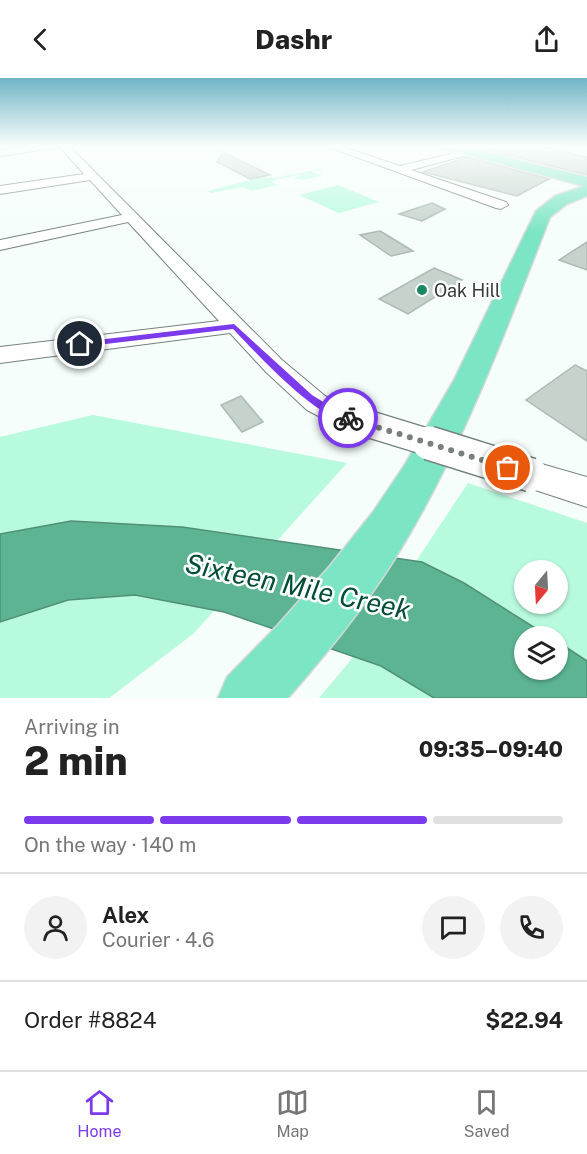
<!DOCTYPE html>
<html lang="en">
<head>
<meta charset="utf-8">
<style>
  :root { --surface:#fff; --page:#f2f2f2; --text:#222; --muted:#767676; --line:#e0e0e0; --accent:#7c3aed }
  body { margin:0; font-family:"Public Sans",sans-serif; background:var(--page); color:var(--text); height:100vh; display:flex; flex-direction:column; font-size:22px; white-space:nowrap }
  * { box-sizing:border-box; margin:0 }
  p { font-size:20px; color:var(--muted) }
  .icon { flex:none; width:33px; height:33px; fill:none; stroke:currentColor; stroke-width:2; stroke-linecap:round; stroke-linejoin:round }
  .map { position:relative; height:620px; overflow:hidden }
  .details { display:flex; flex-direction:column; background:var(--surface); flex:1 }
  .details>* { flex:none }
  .needle { width:39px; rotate:198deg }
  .fabs { position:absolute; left:514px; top:482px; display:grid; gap:12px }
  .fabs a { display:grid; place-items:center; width:54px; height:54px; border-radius:50%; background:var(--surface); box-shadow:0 2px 4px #0004; font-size:30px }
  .pin { position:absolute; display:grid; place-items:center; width:51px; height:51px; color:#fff; margin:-26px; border:3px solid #fff; border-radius:50%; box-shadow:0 2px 6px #0007 }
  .courier { position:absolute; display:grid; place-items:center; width:60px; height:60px; margin:-30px; border:4px solid #7c3aed; border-radius:50%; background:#fff; color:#222; box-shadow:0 2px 8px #0007 }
  .overview em { font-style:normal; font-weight:800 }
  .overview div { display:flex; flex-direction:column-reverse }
  .overview { display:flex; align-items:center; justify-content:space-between; height:102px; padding:0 24px }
  h1 { font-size:39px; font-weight:800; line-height:45px }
  .bar { display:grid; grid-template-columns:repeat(4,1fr); gap:9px 6px; align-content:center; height:72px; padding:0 24px }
  .bar i { height:8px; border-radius:4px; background:var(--line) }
  .bar .current { background:var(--accent) }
  .bar p { grid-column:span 4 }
  .line { display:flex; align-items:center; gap:15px; padding:0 24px; border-top:2px solid var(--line) }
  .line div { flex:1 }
  .round { display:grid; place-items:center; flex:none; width:63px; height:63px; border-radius:32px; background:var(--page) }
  header { display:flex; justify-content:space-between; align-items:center; height:78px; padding:0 24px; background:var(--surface); font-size:27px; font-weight:800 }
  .tab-bar { display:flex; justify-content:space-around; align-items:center; height:84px; border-top:2px solid var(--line); background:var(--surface); font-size:16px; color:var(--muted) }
  .tab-bar a { display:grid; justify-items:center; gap:3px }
  .tab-bar .current { color:var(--accent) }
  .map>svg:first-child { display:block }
  .green { fill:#b8fade; fill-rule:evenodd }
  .water { fill:#5cb492; stroke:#519077; stroke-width:1.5 }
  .building { fill:#c5d3cc; stroke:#acbab3; stroke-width:1.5 }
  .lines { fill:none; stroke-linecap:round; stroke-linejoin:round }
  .minor-casing { stroke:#75837c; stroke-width:2 }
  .major-casing { stroke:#d7d8d7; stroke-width:3 }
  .minor { fill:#fff; fill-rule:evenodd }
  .major { fill:#7ce5c5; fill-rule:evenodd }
  .minor-bridge-far1-casing { stroke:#75837c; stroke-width:29; stroke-linecap:butt }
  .minor-bridge-casing { stroke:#75837c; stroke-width:36; stroke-linecap:butt }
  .minor-bridge-far1 { stroke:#fff; stroke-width:26 }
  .minor-bridge { stroke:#fff; stroke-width:33 }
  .route { fill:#7c3aed }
  .done { stroke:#797f7d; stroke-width:6; stroke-dasharray:0 10.8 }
  .poi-dot { fill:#198764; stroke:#fff; stroke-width:2 }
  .labels { text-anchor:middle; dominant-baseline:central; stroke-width:5; stroke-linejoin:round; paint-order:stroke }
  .far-poi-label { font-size:18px; fill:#363b39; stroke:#fff; text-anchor:start }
  .near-water-label { font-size:27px; font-style:italic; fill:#004d37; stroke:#fff }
</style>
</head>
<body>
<header><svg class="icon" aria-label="back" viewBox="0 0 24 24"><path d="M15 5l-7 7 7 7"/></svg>Dashr<svg class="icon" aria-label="share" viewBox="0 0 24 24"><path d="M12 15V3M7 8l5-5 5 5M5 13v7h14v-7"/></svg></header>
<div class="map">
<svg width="587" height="620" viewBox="0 0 587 620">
  <rect width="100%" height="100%" fill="#f5fefa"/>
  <path class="green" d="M 319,91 L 321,92 L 312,94 L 322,98 L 302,102 L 294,100 L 303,96 L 274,102 L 272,104 L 278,107 L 252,113 L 242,109 L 211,115 L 208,113 L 262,99 L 274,100 Z
    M 338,107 L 379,124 L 339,135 L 299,117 Z
    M 93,337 L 347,385 L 193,556 L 109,620 L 0,620 L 0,359 Z
    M 468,405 L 587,445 L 587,620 L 319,620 L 350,583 ZM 525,492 L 558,492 L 558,525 L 525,525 ZM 525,558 L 558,558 L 558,591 L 525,591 Z"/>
  <path class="water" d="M 71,443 L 182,449 L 422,484 L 464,505 L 548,558 L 525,558 L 525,591 L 558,591 L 558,564 L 587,583 L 587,620 L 434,620 L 381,588 L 224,534 L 135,517 L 68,522 L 0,544 L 0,456 Z"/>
  <path class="building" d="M 513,68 L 537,68 L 587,79 L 587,97 L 492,73 Z
    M 223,74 L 270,97 L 250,101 L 217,84 Z
    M 467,79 L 549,101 L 517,118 L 423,94 Z
    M 432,125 L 445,131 L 422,143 L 399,136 Z
    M 380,153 L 413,173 L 391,178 L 360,157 Z
    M 587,164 L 587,192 L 559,182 Z
    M 434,190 L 462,202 L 408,236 L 379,221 Z
    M 575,287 L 587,293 L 587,363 L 526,322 Z
    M 241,318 L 263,344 L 242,354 L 221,327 Z"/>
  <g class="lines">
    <g class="minor-casing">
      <path id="minor" d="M 32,68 L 69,68 L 282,282 L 325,318 L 346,328 L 382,339 L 386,347 L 382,355 L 372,358 L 326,342 L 307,332 L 266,294 L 230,255 L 0,285 L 0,269 L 219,243 L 128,144 L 0,172 L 0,162 L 122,137 L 90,102 L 0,116 L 0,108 L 84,96 L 60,69 L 0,78 L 0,72 Z
        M 326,68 L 340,68 L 400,88 L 484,68 L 501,68 L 411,92 L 506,124 L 508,127 L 501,131 L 496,130 Z
        M 531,383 L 587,399 L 587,429 L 520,407 L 515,397 L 520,387 Z"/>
    </g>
    <g class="major-casing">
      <path id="major" d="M 442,68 L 463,68 L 587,99 L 587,118 L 567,126 L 550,139 C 507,249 466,361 405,464 C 372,520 331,571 288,620 L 218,620 L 227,599 L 278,547 L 330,488 L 373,434 L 404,388 L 454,302 L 536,133 L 555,118 L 584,108 L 444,71 Z"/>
    </g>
    <use href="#minor" class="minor"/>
    <use href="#major" class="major"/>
    <g class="minor-bridge-far1-casing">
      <path id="minor-bridge-far1" d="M 372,347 L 434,366"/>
    </g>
    <g class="minor-bridge-casing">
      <path id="minor-bridge" d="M 429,365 L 531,397"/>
    </g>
    <use href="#minor-bridge-far1" class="minor-bridge-far1"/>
    <use href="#minor-bridge" class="minor-bridge"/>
  </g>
  <linearGradient id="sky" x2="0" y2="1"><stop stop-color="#70b4c6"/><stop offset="0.44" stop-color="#fafffd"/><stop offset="1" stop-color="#fafffd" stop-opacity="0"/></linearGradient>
  <rect width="587" height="155" fill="url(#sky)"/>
  <path class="route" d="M 234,246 L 312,317 L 328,327 L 352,337 L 352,342 C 322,349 254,272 233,251 L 80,269 L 75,266 L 80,264 Z"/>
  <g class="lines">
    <path class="done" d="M 348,340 L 508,390"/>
  </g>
  <circle class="poi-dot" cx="422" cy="212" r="6"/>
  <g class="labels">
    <g class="far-poi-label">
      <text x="434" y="212">Oak Hill</text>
    </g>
    <g class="near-water-label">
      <text transform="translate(298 508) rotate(12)">Sixteen Mile Creek</text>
    </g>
  </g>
</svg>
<div class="fabs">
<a><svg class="needle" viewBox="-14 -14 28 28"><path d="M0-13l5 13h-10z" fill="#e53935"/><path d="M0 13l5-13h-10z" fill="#767676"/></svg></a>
<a><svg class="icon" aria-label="layers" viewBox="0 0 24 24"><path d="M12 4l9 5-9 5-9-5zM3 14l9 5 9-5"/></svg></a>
</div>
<div class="pin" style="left:508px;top:390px;background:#ea580c"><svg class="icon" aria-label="bag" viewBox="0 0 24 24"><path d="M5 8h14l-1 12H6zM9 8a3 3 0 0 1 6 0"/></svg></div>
<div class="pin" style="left:80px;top:266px;background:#1f2937"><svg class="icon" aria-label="home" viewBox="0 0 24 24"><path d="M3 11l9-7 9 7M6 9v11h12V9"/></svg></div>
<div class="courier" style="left:348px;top:340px"><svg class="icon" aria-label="bike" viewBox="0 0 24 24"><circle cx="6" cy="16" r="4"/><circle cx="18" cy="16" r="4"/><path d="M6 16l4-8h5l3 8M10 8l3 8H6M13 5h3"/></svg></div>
</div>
<section class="details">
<div class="overview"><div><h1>2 min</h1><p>Arriving in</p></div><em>09:35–09:40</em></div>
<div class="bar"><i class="current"></i><i class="current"></i><i class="current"></i><i></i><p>On the way · 140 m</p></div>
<div class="line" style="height:108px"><a class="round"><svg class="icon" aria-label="person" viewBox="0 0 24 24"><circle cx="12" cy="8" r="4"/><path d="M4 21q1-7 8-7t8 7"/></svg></a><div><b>Alex</b><p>Courier · 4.6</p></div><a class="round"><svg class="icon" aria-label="chat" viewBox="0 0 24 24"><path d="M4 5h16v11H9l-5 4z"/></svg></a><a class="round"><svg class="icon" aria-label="phone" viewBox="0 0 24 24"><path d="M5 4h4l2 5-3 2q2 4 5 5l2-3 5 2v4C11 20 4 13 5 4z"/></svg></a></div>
<div class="line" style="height:78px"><div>Order #8824</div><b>$22.94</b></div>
</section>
<nav class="tab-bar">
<a class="current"><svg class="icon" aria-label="home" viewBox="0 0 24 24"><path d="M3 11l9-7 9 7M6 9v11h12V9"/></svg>Home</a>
<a><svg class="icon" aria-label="map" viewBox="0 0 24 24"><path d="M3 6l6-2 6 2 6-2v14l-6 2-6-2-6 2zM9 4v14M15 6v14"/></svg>Map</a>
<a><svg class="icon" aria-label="saved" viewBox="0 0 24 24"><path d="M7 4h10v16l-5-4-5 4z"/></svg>Saved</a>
</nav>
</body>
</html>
